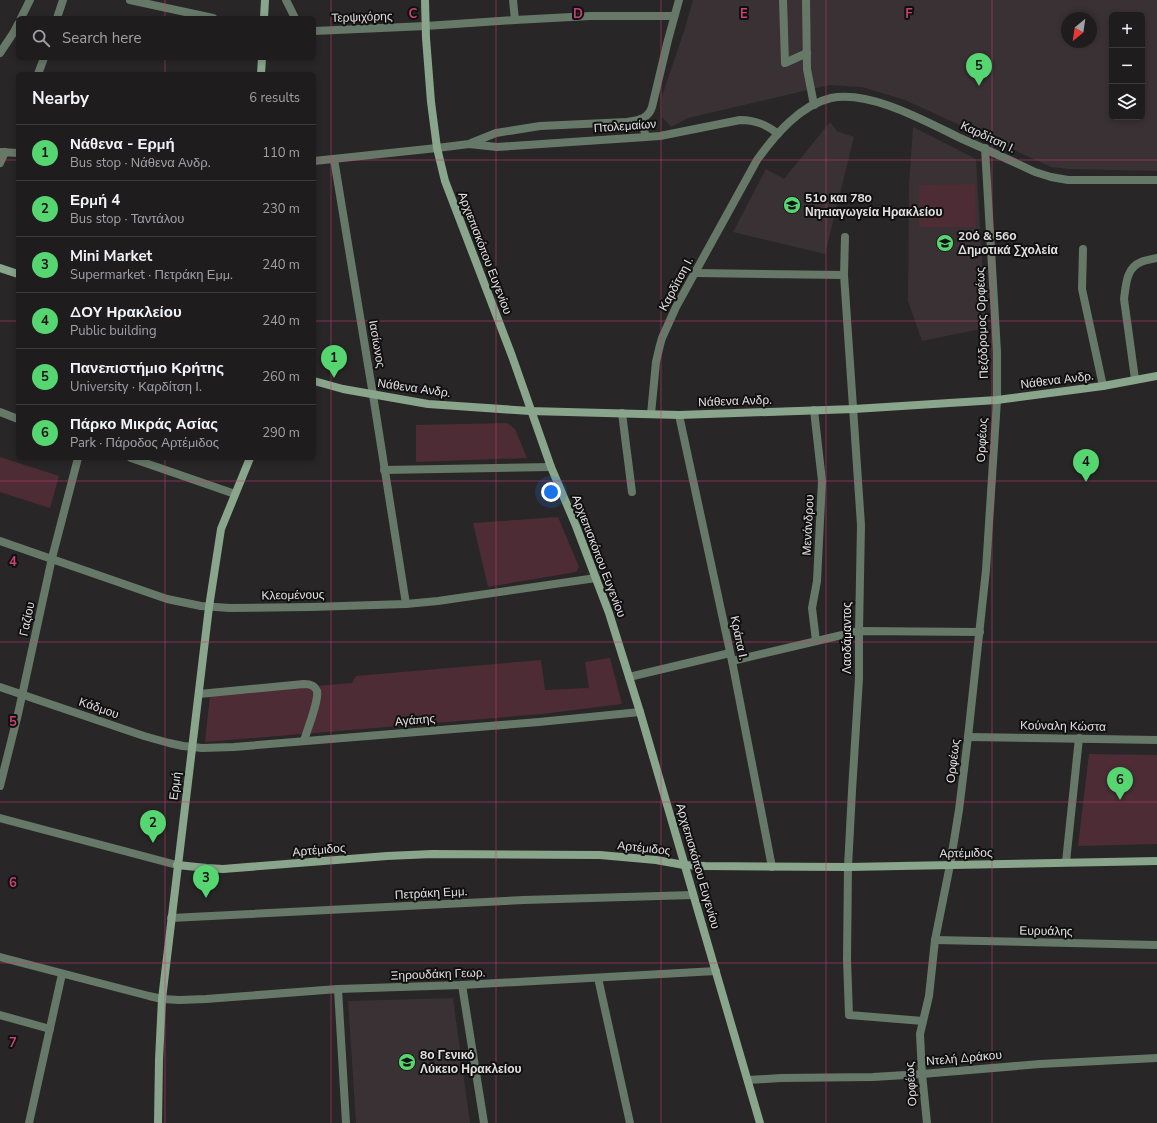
<!DOCTYPE html>
<meta charset="utf-8">
<style>
body{margin:0;font-family:"Nunito Sans",sans-serif;background:#272526;color:#f1f3f6}
.controls{position:absolute;right:12px;top:12px;display:grid;overflow:hidden;border-radius:6px;box-shadow:0 2px 6px #0003}
.controls button{width:36px;height:36px;display:grid;place-items:center;padding:0;border:0;border-bottom:1px solid #3c3a3b;background:#1f1c1d;color:#f1f3f6;font:20px sans-serif}
.compass{position:absolute;left:1061px;top:12px;width:36px;height:36px;border-radius:50%;background:#1f1c1d;box-shadow:0 2px 6px #0003;rotate:209deg}
.you{position:absolute;left:551px;top:492px;width:14px;height:14px;margin:-10px;border:3px solid #fff;border-radius:50%;background:#1a73e8;box-shadow:0 0 0 6px #1a73e833}
.badge{display:grid;place-items:center;width:26px;height:26px;border-radius:50%;background:#56d671;color:#111;font-size:13px;font-weight:700}
.pin{position:absolute;translate:-50% -33px;filter:drop-shadow(0 1px 2px #0008)}
.pin::after{content:'';position:absolute;top:21px;width:14px;height:12px;background:inherit;clip-path:polygon(0 0,100% 0,50% 100%)}
.list{margin:0;padding:0;list-style:none}
h2{display:flex;justify-content:space-between;align-items:center;height:52px;margin:0;padding:0 16px;font-size:17px}
h2 small{font-size:13px;font-weight:400;color:#a1a1a4}
.list li{display:grid;grid-template-columns:26px 1fr auto;gap:12px;align-items:center;box-sizing:border-box;height:56px;padding:0 16px;border-top:1px solid #3c3a3b}
.list b{display:block;font-size:15px;white-space:nowrap}
.list p{margin:0;font-size:13px;white-space:nowrap;color:#a1a1a4}
.list em{font-size:13px;font-style:normal;color:#a1a1a4}
.icon{flex:none;width:22px;height:22px;fill:none;stroke:currentColor;stroke-width:2;stroke-linecap:round;stroke-linejoin:round}
.map{position:relative;flex:none;width:1157px;height:1123px;overflow:hidden}
.search{position:absolute;background:#1f1c1d;box-shadow:0 2px 6px #0003;left:16px;top:16px;width:300px;height:44px;display:flex;align-items:center;gap:10px;box-sizing:border-box;padding:0 14px;border-radius:6px;color:#a1a1a4;font-size:15px}
.panel{position:absolute;background:#1f1c1d;box-shadow:0 2px 6px #0003;left:16px;top:72px;width:300px;height:388px;border-radius:6px}
.map>svg:first-child{display:block}
</style>
<div class="map">
<svg width="1157" height="1123" viewBox="0 0 1157 1123">
<rect width="100%" height="100%" fill="#292627"/>
<g fill="#393133" fill-rule="evenodd">
<path d="M 693,0 L 1157,0 L 1157,171 L 1068,169 L 1051,167 L 905,100 L 862,87 L 829,85 L 688,118 L 671,127 L 662,117 L 662,96 L 685,28 ZM 1112,15 L 1142,15 L 1142,117 L 1112,117 ZM 1067,18 L 1091,18 L 1091,42 L 1067,42 Z"/>
<path d="M 830,122 L 837,131 L 854,137 L 825,254 L 733,232 L 766,169 L 784,179 Z"/>
<path d="M 913,127 L 976,159 L 986,328 L 922,341 L 908,301 L 909,184 Z"/>
<path d="M 453,998 L 470,1123 L 356,1123 L 348,1001 Z"/>
</g>
<g fill="#4d2c36">
<path d="M 975,184 L 976,227 L 919,227 L 919,185 Z"/>
<path d="M 507,423 L 515,429 L 527,458 L 416,462 L 416,425 Z"/>
<path d="M 0,457 L 59,476 L 50,508 L 0,492 Z"/>
<path d="M 558,517 L 579,567 L 576,572 L 488,587 L 473,523 Z"/>
<path d="M 610,658 L 622,704 L 542,714 L 205,742 L 210,695 L 352,683 L 356,676 L 541,660 L 545,690 L 589,688 L 585,662 Z"/>
<path d="M 1089,754 L 1157,755 L 1157,844 L 1078,846 Z"/>
</g>
<g fill="none" stroke-linecap="round" stroke-linejoin="round">
<g stroke="#667868" stroke-width="8">
<path d="M 130,0 L 213,18"/>
<path d="M 286,0 L 295,18"/>
<path d="M 513,0 L 515,20"/>
<path d="M 783,0 L 785,63 L 807,53"/>
<path d="M 806,0 L 807,69 L 814,105"/>
<path d="M 21,18 L 30,0"/>
<path d="M 57,18 L 63,0"/>
<path d="M 314,31 L 426,26 L 515,20 L 590,16 L 674,16"/>
<path d="M 0,53 L 14,32 L 18,24"/>
<path d="M 38,74 L 44,58"/>
<path d="M 641,119 L 646,137"/>
<path d="M 471,143 L 496,133 L 540,126 L 627,122 C 639,120 648,119 652,107 L 668,40 L 679,0"/>
<path d="M 0,152 L 18,153"/>
<path d="M 334,159 L 373,395 L 406,604"/>
<path d="M 314,161 L 437,148 L 469,144 L 497,147 L 646,137 L 660,136 L 740,120 C 755,120 766,124 778,134"/>
<path d="M 0,163 L 5,152"/>
<path d="M 845,237 L 844,275 L 861,525 L 859,631 L 859,678 L 852,791 L 848,867 L 847,959 L 849,1015 L 923,1021"/>
<path d="M 1083,249 L 1082,289 L 1103,386"/>
<path d="M 695,273 L 844,275"/>
<path d="M 1135,379 L 1124,299 C 1126,285 1126,268 1141,262 C 1146,260 1152,259 1157,258"/>
<path d="M 814,410 L 822,481 L 817,581 L 812,608 L 816,641"/>
<path d="M 0,412 L 18,419"/>
<path d="M 622,413 L 632,492"/>
<path d="M 651,414 L 656,362 L 660,345 L 662,338 L 676,307 L 757,160 C 775,135 800,105 831,98 C 870,90 925,121 960,138 C 985,149 1010,160 1035,172 L 1051,177 L 1068,180 L 1157,180"/>
<path d="M 679,415 L 732,661 L 772,867"/>
<path d="M 131,458 L 235,494"/>
<path d="M 384,470 L 551,467"/>
<path d="M 0,541 L 167,599 L 201,606 L 230,608 L 310,607 L 406,604 L 438,601 L 596,578"/>
<path d="M 732,661 L 859,631 L 980,632"/>
<path d="M 629,677 L 730,653"/>
<path d="M 0,687 L 144,736 L 169,743 L 183,746 L 202,748 L 234,747 L 539,722 L 640,712"/>
<path d="M 199,694 L 304,684 C 310,684 315,685 317,691 C 319,701 307,730 304,741"/>
<path d="M 968,737 L 1157,740"/>
<path d="M 0,786 L 18,714 L 52,558 L 78,458"/>
<path d="M 0,818 L 177,865"/>
<path d="M 1066,862 L 1079,738"/>
<path d="M 171,918 L 524,900 L 693,895"/>
<path d="M 935,940 L 1157,945"/>
<path d="M 0,957 L 149,996 L 162,999 L 179,1000 L 206,999 L 338,989 L 462,985 L 716,971"/>
<path d="M 598,978 L 630,1123"/>
<path d="M 462,985 L 484,1123"/>
<path d="M 338,989 L 346,1123"/>
<path d="M 0,1015 L 50,1029"/>
<path d="M 748,1080 L 781,1078 L 873,1077 L 922,1074 L 1040,1064 L 1157,1058"/>
<path d="M 29,1123 L 62,974"/>
<path d="M 927,1123 L 922,1074 L 920,1034 L 929,996 L 935,940 L 950,865 L 959,810 L 968,737 L 986,570 L 997,400 L 997,352 L 985,148"/>
</g>
<g stroke="#89a58c" stroke-width="8">
<path d="M 425,0 L 426,38 L 431,102 L 437,148 L 445,181 L 512,356 L 551,467 L 576,526 L 609,613 L 640,712 L 760,1123"/>
<path d="M 264,18 L 265,0"/>
<path d="M 261,74 L 262,58"/>
<path d="M 0,268 L 18,274"/>
<path d="M 314,381 L 343,389 L 428,404 L 530,411 L 679,415 L 854,409 L 997,400 L 1103,386 L 1157,376"/>
<path d="M 177,865 L 207,868 L 223,869 L 387,856 L 432,854 L 600,855 L 656,860 L 684,865 L 705,866 L 848,867 L 1157,861"/>
<path d="M 158,1123 L 159,1060 L 162,999 L 209,607 L 221,529 L 250,458"/>
</g>
</g>
<path fill="none" stroke="#c84076" stroke-width="1" stroke-opacity="0.55" d="M 165,0 L 165,18M 331,0 L 331,1123M 496,0 L 496,1123M 661,0 L 661,1123M 826,0 L 826,1123M 992,0 L 992,1123M 165,58 L 165,74M 0,160 L 18,160M 314,160 L 1157,160M 0,321 L 18,321M 314,321 L 1157,321M 165,458 L 165,1123M 0,481 L 1157,481M 0,642 L 1157,642M 0,802 L 1157,802M 0,963 L 1157,963"/>
<defs>
<symbol id="school-disc" viewBox="-11 -11 22 22"><circle r="9.5" fill="#56d671" stroke="#111010"/><path d="M0-5L7-2L0 1L-7-2ZM-4 1L0 2.5L4 1V4Q0 6-4 4Z" fill="#111"/></symbol>
</defs>
<g fill-rule="evenodd">
<use href="#school-disc" x="782" y="195" width="20" height="20"/>
<use href="#school-disc" x="935" y="233" width="20" height="20"/>
<use href="#school-disc" x="397" y="1052" width="20" height="20"/>
</g>
<g text-anchor="middle" stroke-width="4" stroke-linejoin="round" paint-order="stroke">
<g font-size="12" fill="#e2e0e1" stroke="#111010">
<text transform="translate(362 17) rotate(-2)" y="4">Τερψιχόρης</text>
<text transform="translate(625 126) rotate(-4)" y="4">Πτολεμαίων</text>
<text transform="translate(988 137) rotate(25)" y="4">Καρδίτση Ι.</text>
<text transform="translate(485 253) rotate(69)" y="4">Αρχιεπισκόπου Ευγενίου</text>
<text transform="translate(676 284) rotate(-62)" y="4">Καρδίτση Ι.</text>
<text transform="translate(982 323) rotate(-92)" y="4">Πεζόδρομος Ορφέως</text>
<text transform="translate(377 344) rotate(80)" y="4">Ιασίωνος</text>
<text transform="translate(1057 380) rotate(-7)" y="4">Νάθενα Ανδρ.</text>
<text transform="translate(414 388) rotate(8)" y="4">Νάθενα Ανδρ.</text>
<text transform="translate(735 401) rotate(-2)" y="4">Νάθενα Ανδρ.</text>
<text transform="translate(982 440) rotate(-87)" y="4">Ορφέως</text>
<text transform="translate(808 525) rotate(-87)" y="4">Μενάνδρου</text>
<text transform="translate(599 556) rotate(69)" y="4">Αρχιεπισκόπου Ευγενίου</text>
<text transform="translate(293 595) rotate(-1)" y="4">Κλεομένους</text>
<text transform="translate(27 619) rotate(-78)" y="4">Γαζίου</text>
<text transform="translate(739 638) rotate(78)" y="4">Κράπα Ι.</text>
<text transform="translate(847 638) rotate(-90)" y="4">Λαοδάμαντος</text>
<text transform="translate(99 708) rotate(19)" y="4">Κάδμου</text>
<text transform="translate(415 720) rotate(-5)" y="4">Αγάπης</text>
<text transform="translate(1063 726) rotate(1)" y="4">Κούναλη Κώστα</text>
<text transform="translate(953 761) rotate(-83)" y="4">Ορφέως</text>
<text transform="translate(175 786) rotate(-83)" y="4">Ερμή</text>
<text transform="translate(644 848) rotate(6)" y="4">Αρτέμιδος</text>
<text transform="translate(319 850) rotate(-5)" y="4">Αρτέμιδος</text>
<text transform="translate(966 853) rotate(-1)" y="4">Αρτέμιδος</text>
<text transform="translate(698 866) rotate(74)" y="4">Αρχιεπισκόπου Ευγενίου</text>
<text transform="translate(431 893) rotate(-3)" y="4">Πετράκη Εμμ.</text>
<text transform="translate(1046 931) rotate(1)" y="4">Ευρυάλης</text>
<text transform="translate(438 974) rotate(-2)" y="4">Ξηρουδάκη Γεωρ.</text>
<text transform="translate(964 1058) rotate(-5)" y="4">Ντελή Δράκου</text>
<text transform="translate(911 1084) rotate(-94)" y="4">Ορφέως</text>
</g>
<g font-size="12" font-weight="bold" fill="#e2e0e1" stroke="#111010" text-anchor="start">
<text x="805" y="202">51ο και 78ο<tspan x="805" dy="14">Νηπιαγωγεία Ηρακλείου</tspan></text>
<text x="958" y="240">20ό &amp; 56ο<tspan x="958" dy="14">Δημοτικά Σχολεία</tspan></text>
<text x="420" y="1059">8ο Γενικό<tspan x="420" dy="14">Λύκειο Ηρακλείου</tspan></text>
</g>
</g>
<g font-size="13" text-anchor="middle" font-weight="bold" fill="#c84076" stroke="#111010" stroke-width="4" stroke-linejoin="round" paint-order="stroke">
<text x="413" y="18">C</text>
<text x="578" y="18">D</text>
<text x="744" y="18">E</text>
<text x="909" y="18">F</text>
<text x="13" y="566">4</text>
<text x="13" y="726">5</text>
<text x="13" y="887">6</text>
<text x="13" y="1047">7</text>
</g>
</svg>
<div class="controls">
<button>+</button>
<button>−</button>
<button><svg class="icon" aria-label="layers" viewBox="0 0 24 24"><path d="M12 4l9 5-9 5-9-5zM3 14l9 5 9-5"/></svg></button>
</div>
<svg class="compass" viewBox="-18 -18 36 36"><path d="M0-13l5 13h-10z" fill="#e53935"/><path d="M0 13l5-13h-10z" fill="#a1a1a4"/></svg>
<div class="you"></div>
<div class="pin badge" style="left:334px;top:378px">1</div>
<div class="pin badge" style="left:153px;top:843px">2</div>
<div class="pin badge" style="left:206px;top:898px">3</div>
<div class="pin badge" style="left:1086px;top:482px">4</div>
<div class="pin badge" style="left:979px;top:86px">5</div>
<div class="pin badge" style="left:1120px;top:800px">6</div>
<div class="search"><svg class="icon" aria-label="search" viewBox="0 0 24 24"><circle cx="10" cy="10" r="6"/><path d="M15 15l6 6"/></svg>Search here</div>
<section class="panel">
<h2>Nearby<small>6 results</small></h2>
<ul class="list">
<li><span class="badge">1</span><div><b>Νάθενα - Ερμή</b><p>Bus stop · Νάθενα Ανδρ.</p></div><em>110 m</em></li>
<li><span class="badge">2</span><div><b>Ερμή 4</b><p>Bus stop · Ταντάλου</p></div><em>230 m</em></li>
<li><span class="badge">3</span><div><b>Mini Market</b><p>Supermarket · Πετράκη Εμμ.</p></div><em>240 m</em></li>
<li><span class="badge">4</span><div><b>ΔΟΥ Ηρακλείου</b><p>Public building</p></div><em>240 m</em></li>
<li><span class="badge">5</span><div><b>Πανεπιστήμιο Κρήτης</b><p>University · Καρδίτση Ι.</p></div><em>260 m</em></li>
<li><span class="badge">6</span><div><b>Πάρκο Μικράς Ασίας</b><p>Park · Πάροδος Αρτέμιδος</p></div><em>290 m</em></li>
</ul>
</section>
</div>
